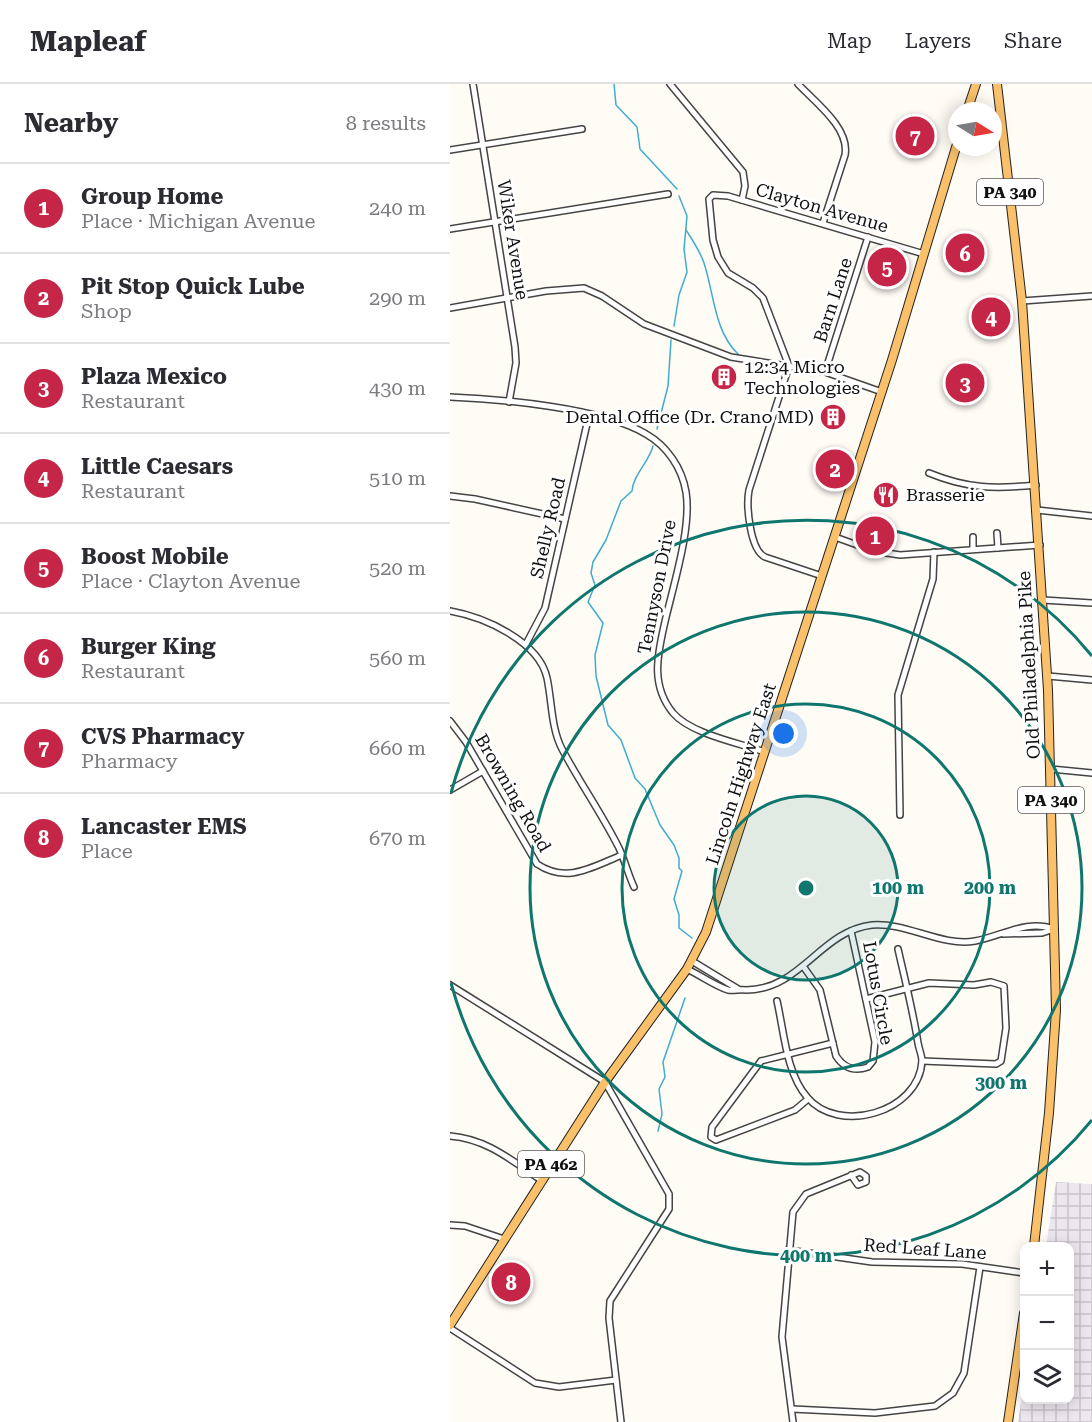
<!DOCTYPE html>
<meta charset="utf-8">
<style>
body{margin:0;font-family:"Roboto Serif",serif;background:#f2f2f3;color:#2b2b33}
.controls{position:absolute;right:18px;bottom:18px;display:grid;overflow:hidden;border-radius:12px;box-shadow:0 3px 15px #0003}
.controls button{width:54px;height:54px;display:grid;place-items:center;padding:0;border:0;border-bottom:2px solid #e1e1e2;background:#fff;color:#2b2b33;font:30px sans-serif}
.compass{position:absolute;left:498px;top:18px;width:54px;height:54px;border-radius:50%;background:#fff;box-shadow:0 3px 15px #0003;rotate:101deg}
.you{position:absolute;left:334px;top:650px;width:21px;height:21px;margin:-15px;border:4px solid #fff;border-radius:50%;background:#1a73e8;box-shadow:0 0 0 9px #1a73e833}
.badge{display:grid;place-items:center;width:39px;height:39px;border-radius:50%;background:#c52546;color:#fff;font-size:20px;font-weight:700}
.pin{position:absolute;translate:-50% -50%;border:3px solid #fff;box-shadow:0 2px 6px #0006}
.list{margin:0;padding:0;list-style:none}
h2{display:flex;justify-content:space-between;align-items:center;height:78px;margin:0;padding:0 24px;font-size:26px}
h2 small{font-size:20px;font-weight:400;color:#7c7c81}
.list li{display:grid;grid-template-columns:39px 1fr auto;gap:18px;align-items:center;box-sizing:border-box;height:90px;padding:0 24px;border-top:2px solid #e1e1e2}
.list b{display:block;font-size:22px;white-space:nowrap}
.list p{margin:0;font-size:20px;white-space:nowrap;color:#7c7c81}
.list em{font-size:20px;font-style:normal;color:#7c7c81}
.icon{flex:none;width:33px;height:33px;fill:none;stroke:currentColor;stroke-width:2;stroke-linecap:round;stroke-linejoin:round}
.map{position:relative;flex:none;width:642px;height:1338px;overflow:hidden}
header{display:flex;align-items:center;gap:36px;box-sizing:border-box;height:84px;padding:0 30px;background:#fff;border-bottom:2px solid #e1e1e2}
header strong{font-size:28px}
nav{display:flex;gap:33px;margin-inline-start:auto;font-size:21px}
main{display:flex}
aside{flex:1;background:#fff}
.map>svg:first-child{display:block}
</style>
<header>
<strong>Mapleaf</strong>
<nav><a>Map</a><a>Layers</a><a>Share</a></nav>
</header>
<main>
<aside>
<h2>Nearby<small>8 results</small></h2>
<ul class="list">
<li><span class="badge">1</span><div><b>Group Home</b><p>Place · Michigan Avenue</p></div><em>240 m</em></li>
<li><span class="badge">2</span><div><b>Pit Stop Quick Lube</b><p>Shop</p></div><em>290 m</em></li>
<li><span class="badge">3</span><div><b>Plaza Mexico</b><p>Restaurant</p></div><em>430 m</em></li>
<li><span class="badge">4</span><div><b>Little Caesars</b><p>Restaurant</p></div><em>510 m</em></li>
<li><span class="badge">5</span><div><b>Boost Mobile</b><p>Place · Clayton Avenue</p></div><em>520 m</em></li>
<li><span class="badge">6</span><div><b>Burger King</b><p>Restaurant</p></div><em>560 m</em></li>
<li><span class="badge">7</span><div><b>CVS Pharmacy</b><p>Pharmacy</p></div><em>660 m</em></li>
<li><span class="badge">8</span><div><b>Lancaster EMS</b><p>Place</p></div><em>670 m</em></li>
</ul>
</aside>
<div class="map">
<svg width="642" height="1338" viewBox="0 0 642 1338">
<defs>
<pattern id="industrial-grid" width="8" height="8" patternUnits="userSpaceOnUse" patternTransform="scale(1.5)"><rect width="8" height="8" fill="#ece6ef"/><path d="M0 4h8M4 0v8" fill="none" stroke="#c9c4cc"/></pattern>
</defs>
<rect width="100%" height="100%" fill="#fffbf5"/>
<path fill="url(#industrial-grid)" d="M 606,1098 L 642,1100 L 642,1338 L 568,1338 L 574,1299 L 574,1316 L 620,1316 L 620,1162 L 596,1162 Z"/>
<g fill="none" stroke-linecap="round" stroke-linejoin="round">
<g stroke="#3eadd0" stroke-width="1.5">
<path d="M 164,0 L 166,21 L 187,43 L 190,65 L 227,105"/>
<path d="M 236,146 C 243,157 250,167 254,179 C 264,209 264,247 288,270"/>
<path d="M 224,242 L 229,211 L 237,188 L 234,165 L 237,132 L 229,112"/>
<path d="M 207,345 L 218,302 L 221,256"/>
<path d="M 203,362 C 199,378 183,391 182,407 L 171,417 L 156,456 L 143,478 L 141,489 L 145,501 L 138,518 L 153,539 L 145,571 L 146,592 L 158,641 L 171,656 L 185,694 L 195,705 L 210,741 L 224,761 L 229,774 L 229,784 L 232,787 L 224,815 L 229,831 L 229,844 L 242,854"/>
<path d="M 208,1047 L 212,1030 L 209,1005 L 215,993 L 213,978 L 235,914"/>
</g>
<defs>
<g id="minor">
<path d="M 23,0 L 65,263 L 66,279 L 59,318"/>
<path d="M 220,0 L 293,88 L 295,102 L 292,116"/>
<path d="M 348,0 C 365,18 400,44 395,71 L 373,139"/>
<path d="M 0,66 L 132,45"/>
<path d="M 0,145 L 218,110"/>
<path d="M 572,217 L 642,212"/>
<path d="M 0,224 L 96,207 L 134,204 L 152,212 L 194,240 L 281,273 L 375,288 L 432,308"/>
<path d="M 375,288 L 418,153"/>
<path d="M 0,313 C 51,315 153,324 196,350 C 217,362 232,384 236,408 C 242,445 222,505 214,542 C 207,573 201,602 223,629 C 241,650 289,659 315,668"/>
<path d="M 479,389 C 518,405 545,405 586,401"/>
<path d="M 0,412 L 25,415 L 115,435"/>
<path d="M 587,426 L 642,432"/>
<path d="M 547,449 L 548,464"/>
<path d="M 385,453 L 424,467 L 450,471 L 590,461"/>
<path d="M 523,453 L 523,465"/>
<path d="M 372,492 L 315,473 C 300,466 296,422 299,406 L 339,282 L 313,214 L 303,204 L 278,189 L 268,173 L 263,156 L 259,115 L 263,111 L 278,112 L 474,170"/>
<path d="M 593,516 L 642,519"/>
<path d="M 0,527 C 34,533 89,557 97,594 C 102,617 101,644 112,665 C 130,699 152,730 169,764 C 175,777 178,790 184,803"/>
<path d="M 76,560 L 95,524 L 139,331"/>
<path d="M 598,592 L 642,596"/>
<path d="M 0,637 L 16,658 L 87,780 C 117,800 142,783 172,771"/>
<path d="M 601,685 L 642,689"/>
<path d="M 0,706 L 33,687"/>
<path d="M 450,731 L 448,611 L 483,495 L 484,468"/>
<path d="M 553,850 L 592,849 L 604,845"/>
<path d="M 242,877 L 288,905"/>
<path d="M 353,882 L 370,906 L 386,972 C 394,984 404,988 418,983 L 423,977 L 425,958 L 401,847"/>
<path d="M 237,885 C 250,891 265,902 278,906 C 283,907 291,905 296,906 C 351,906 370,847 422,841 C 457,838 491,863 525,857 C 552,852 577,835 604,845"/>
<path d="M 0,901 L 155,998 L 219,1110 L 219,1125 L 160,1217 L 159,1234 L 171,1338"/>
<path d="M 416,915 L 479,899 L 524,901 L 541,898 L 554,902 L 556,944 L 551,977 L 546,980 L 472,977"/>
<path d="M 327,917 C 334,947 336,989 357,1013 C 388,1051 469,1029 472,977 C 472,972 469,965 468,959 C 463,927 455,896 448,865"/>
<path d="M 358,1015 L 345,1026 L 266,1056 L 261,1053 L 262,1043 L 311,977 L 383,959"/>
<path d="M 0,1052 C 37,1055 61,1076 91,1096"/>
<path d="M 0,1141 L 15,1142 L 54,1155"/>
<path d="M 338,1166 L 422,1178 L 512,1180 L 574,1189"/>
<path d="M 0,1244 L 85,1299 L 109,1303 L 166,1296"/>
<path d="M 342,1325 L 425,1329 L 485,1322 L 503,1309 L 514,1289 L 530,1183"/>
<path d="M 343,1338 L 332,1253 L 343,1128 L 356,1110 L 410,1088 L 416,1092 L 416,1098 L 408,1101 L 401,1091"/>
</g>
<g id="primary">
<path d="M 547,0 L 572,217 L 598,606 L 606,926 L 599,1029 L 584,1162"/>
<path d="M 517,27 L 526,0"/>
<path d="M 0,1241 L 155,998 L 237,885 L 256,848 L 442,276 L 507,60"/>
<path d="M 558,1338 L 574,1229"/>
</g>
</defs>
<use href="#minor" stroke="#444" stroke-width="8"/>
<use href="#primary" stroke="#222" stroke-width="10"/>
<use href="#minor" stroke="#fff" stroke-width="5"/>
<use href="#primary" stroke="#fac06a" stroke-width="8"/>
</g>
<circle cx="356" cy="804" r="92" fill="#0f766e" fill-opacity=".12"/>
<g fill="none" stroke="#0f766e" stroke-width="3">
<circle cx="356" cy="804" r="92"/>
<circle cx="356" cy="804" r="184"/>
<circle cx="356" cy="804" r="276"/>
<path d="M642 1036A368 368 0 0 1 1 899M1 709A368 368 0 0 1 642 572"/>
</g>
<defs>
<symbol id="building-disc" viewBox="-11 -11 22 22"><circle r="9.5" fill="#c52546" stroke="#fff"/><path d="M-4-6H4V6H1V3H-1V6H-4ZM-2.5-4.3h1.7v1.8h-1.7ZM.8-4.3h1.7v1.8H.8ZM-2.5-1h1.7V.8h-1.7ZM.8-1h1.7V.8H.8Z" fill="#fff"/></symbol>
<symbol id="restaurant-disc" viewBox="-11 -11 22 22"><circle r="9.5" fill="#c52546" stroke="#fff"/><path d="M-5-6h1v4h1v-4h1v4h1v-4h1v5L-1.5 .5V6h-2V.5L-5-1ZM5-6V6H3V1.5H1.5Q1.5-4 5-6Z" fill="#fff"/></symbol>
</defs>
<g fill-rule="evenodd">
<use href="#building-disc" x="259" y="278" width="30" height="30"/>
<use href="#building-disc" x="368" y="318" width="30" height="30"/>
<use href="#restaurant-disc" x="421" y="396" width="30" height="30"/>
</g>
<g text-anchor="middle" stroke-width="6" stroke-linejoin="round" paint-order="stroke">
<g fill="#fff" stroke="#585858" stroke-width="1.5">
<rect x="527" y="95" width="66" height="26" rx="4.5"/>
<rect x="568" y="703" width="66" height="26" rx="4.5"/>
<rect x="68" y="1067" width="66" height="26" rx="4.5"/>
</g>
<g font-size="16" font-weight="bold" fill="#111">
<text x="560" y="114">PA 340</text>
<text x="601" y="722">PA 340</text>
<text x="101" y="1086">PA 462</text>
</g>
<g font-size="18" fill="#111" stroke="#fff">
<text transform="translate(372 124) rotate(16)" y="6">Clayton Avenue</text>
<text transform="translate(63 156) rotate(81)" y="6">Wiker Avenue</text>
<text transform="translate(383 216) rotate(-72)" y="6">Barn Lane</text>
<text transform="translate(98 444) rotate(-77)" y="6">Shelly Road</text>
<text transform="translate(207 503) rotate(-79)" y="6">Tennyson Drive</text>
<text transform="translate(579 581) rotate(-93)" y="6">Old Philadelphia Pike</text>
<text transform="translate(291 690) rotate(-72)" y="6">Lincoln Highway East</text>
<text transform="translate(63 709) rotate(60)" y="6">Browning Road</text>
<text transform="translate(428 909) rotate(80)" y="6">Lotus Circle</text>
<text transform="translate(475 1165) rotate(4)" y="6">Red Leaf Lane</text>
</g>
<g font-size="18" fill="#111" stroke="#fff" text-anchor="start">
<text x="294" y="289">12:34 Micro<tspan x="294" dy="21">Technologies</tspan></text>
<text x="364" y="339" text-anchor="end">Dental Office (Dr. Crano MD)</text>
<text x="456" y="417">Brasserie</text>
</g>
</g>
<circle cx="356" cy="804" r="9" fill="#0f766e" stroke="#fff" stroke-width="3"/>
<g font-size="18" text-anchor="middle" font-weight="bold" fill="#0f766e" stroke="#fff" stroke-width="6" stroke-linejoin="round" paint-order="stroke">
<text x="448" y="810">100 m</text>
<text x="540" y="810">200 m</text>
<text x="551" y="1005">300 m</text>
<text x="356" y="1178">400 m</text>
</g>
</svg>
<div class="controls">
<button>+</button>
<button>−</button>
<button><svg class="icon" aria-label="layers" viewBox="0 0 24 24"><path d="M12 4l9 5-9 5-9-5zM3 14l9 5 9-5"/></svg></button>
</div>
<svg class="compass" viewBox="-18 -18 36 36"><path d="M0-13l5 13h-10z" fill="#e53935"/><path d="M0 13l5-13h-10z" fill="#7c7c81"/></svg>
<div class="you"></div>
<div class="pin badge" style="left:425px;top:452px">1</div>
<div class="pin badge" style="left:385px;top:385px">2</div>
<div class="pin badge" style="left:515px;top:299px">3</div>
<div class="pin badge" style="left:541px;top:233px">4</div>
<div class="pin badge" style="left:437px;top:183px">5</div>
<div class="pin badge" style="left:515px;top:169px">6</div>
<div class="pin badge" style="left:465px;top:52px">7</div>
<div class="pin badge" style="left:61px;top:1198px">8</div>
</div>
</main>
